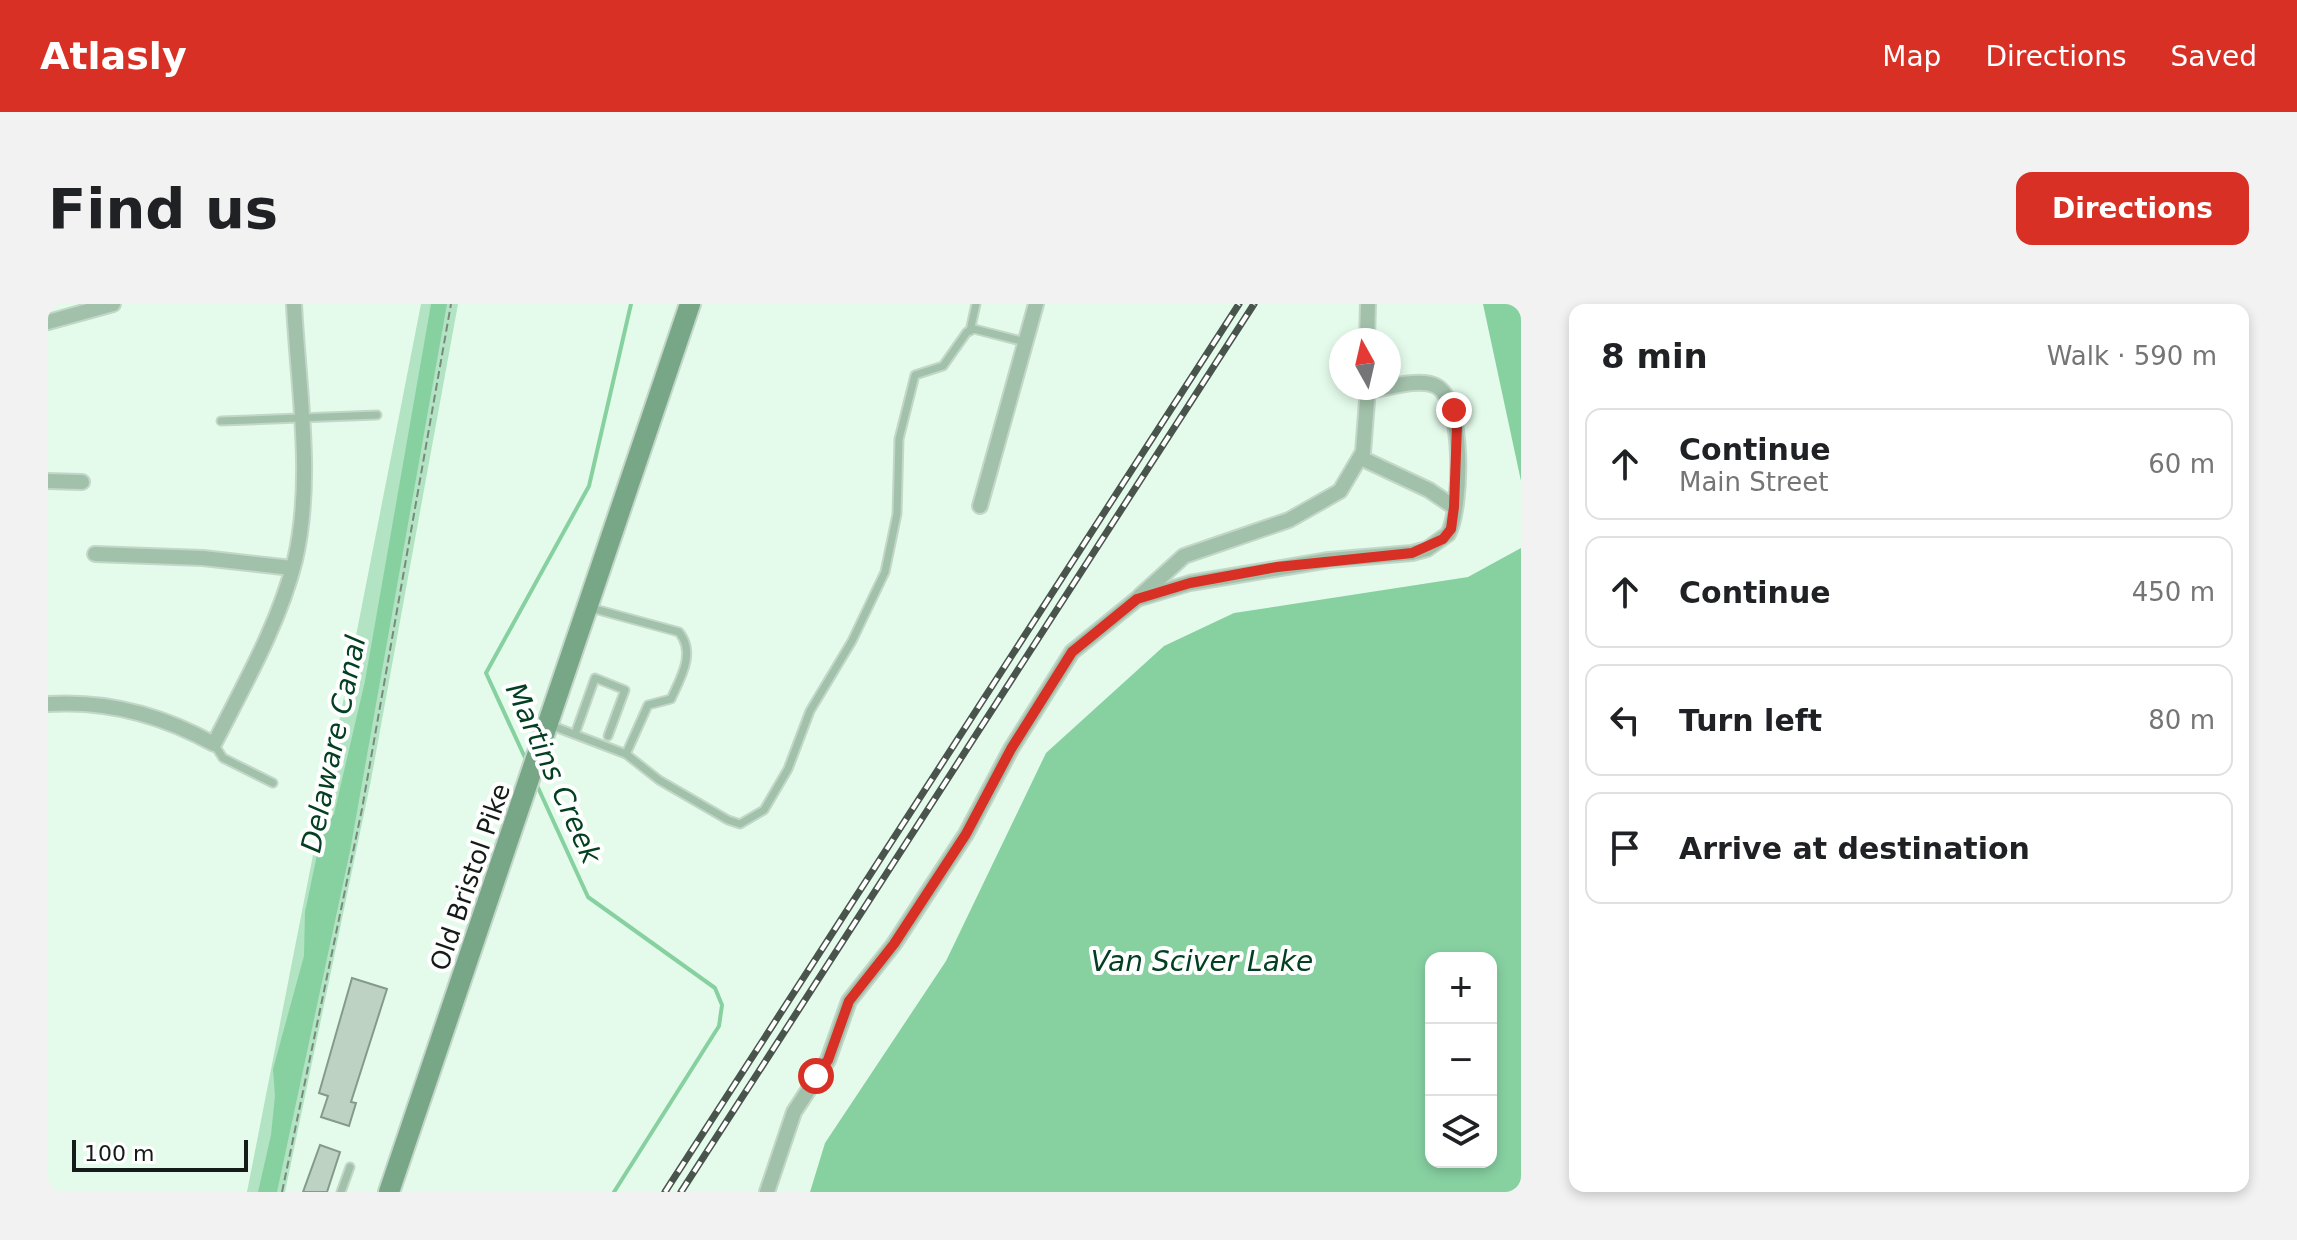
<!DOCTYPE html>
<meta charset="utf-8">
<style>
body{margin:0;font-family:"DejaVu Sans",sans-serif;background:#f2f2f2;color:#202124}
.controls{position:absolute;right:24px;bottom:24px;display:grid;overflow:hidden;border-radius:16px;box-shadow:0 4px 12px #0003}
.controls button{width:72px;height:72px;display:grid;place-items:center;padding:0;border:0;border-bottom:2px solid #e0e0e0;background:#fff;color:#202124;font:40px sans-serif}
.compass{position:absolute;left:1281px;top:24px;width:72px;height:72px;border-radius:50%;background:#fff;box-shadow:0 4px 12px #0003;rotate:352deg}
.scale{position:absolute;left:24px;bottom:20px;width:176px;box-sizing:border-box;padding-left:8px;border:4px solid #141c17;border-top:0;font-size:22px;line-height:28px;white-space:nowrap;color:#141c17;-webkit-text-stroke:6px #fff;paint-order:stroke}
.stop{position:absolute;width:24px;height:24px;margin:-18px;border:6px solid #d93025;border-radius:50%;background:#fff}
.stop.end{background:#d93025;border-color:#fff;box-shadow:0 2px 8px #0008}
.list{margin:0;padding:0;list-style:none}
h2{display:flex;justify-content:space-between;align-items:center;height:104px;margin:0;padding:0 32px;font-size:34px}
h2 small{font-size:26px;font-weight:400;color:#757577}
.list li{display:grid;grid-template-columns:52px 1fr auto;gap:24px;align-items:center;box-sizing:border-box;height:112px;margin:0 16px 16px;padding:0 16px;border:2px solid #e0e0e0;border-radius:16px}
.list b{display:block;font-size:30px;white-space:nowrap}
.list p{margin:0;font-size:26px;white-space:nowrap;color:#757577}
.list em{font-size:26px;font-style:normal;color:#757577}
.icon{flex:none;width:44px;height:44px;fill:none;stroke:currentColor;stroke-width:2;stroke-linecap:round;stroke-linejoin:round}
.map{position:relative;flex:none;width:1473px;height:888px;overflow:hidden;border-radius:16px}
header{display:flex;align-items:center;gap:48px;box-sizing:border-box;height:112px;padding:0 40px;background:#d93025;color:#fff}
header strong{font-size:38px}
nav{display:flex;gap:44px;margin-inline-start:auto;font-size:28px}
.intro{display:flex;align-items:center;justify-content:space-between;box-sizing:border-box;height:192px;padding:0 48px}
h1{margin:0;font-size:56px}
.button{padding:20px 36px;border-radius:16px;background:#d93025;color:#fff;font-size:28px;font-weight:700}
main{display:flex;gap:48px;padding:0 48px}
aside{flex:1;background:#fff;border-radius:16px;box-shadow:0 4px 12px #0003}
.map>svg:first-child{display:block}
</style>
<header>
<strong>Atlasly</strong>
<nav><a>Map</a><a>Directions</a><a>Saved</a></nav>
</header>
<div class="intro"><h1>Find us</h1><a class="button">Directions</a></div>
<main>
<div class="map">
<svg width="1473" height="888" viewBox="0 0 1473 888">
<rect width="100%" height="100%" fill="#e4fbeb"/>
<path fill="#b2e3c2" d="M 373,0 L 410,0 L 323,476 L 237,888 L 199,888 Z"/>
<g fill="#87d1a1" fill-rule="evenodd">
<path d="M 383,0 L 399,0 L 302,547 L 229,888 L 210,888 L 223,831 L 227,792 L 225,765 L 256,652 L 257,608 L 275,522 L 286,510 L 317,377 Z"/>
<path d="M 1435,0 L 1473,0 L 1473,177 Z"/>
<path d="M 1473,244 L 1473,888 L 762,888 L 777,839 L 898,657 L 998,449 L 1116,342 L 1186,309 L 1420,273 ZM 1443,654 L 1443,858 L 1383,858 L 1383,654 Z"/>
</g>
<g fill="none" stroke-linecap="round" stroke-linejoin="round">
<g stroke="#87d1a1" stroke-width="4">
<path d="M 479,458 L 438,369 L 541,182 L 583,0"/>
<path d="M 487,477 L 540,593 L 667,684 L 674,701 L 671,722 L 566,888"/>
</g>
</g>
<g fill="#bdd2c3" stroke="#859a8b" stroke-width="2">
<path d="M 304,674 L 339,685 L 303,798 L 308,799 L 301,822 L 273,813 L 280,792 L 271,789 Z"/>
<path d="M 272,841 L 292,848 L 279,888 L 255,888 Z"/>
</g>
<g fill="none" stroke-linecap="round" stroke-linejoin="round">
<defs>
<g id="lane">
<path d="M 922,27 L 928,0"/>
<path d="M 173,117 L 329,111"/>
<path d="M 502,421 L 578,450 L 600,401 L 623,395 C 633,373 648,349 631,328 L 543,304"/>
<path d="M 527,430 L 547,374 L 577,386 L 560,432"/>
<path d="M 166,440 L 175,454 L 225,479"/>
<path d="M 578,450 L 611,476 L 680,516 L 692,520 L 716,506 L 740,465 L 762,407 L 804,337 L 837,268 L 849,210 L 851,135 L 867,71 L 895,62 L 919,28 L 926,25 L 977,38"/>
<path d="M 293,888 L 302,863"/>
</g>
<g id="street">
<path d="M 0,18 L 65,0"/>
<path d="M 1319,36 L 1320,0"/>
<path d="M 1313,154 L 1381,186 L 1406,203"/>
<path d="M 0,177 L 34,178"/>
<path d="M 932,202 L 988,0"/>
<path d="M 47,250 L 155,254 L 244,264"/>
<path d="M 1092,292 L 1136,252 L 1241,216 L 1292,187 L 1315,148 L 1320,84"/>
<path d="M 0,400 C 60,396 114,411 166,440 C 196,381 231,320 247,256 C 266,174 250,83 246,0"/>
<path d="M 719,888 L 746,808 L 780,756 L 801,697 L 846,640 L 918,530 L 963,445 L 1024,348 L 1089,295 L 1142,279 L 1281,256 L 1364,249 L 1379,245 L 1400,230 C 1414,205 1417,96 1388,82 C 1371,73 1338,85 1320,87"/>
</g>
<path id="secondary" d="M 341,888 L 642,0"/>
</defs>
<use href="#lane" stroke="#c3d7c9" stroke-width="11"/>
<use href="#street" stroke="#c3d7c9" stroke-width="18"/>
<use href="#secondary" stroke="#c3d7c9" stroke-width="24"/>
<path stroke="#79897e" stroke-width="2" stroke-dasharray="8 4" stroke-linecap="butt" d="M 234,888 L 314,505 L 403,0"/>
<use href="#lane" stroke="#a2c1ab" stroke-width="7"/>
<use href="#street" stroke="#a2c1ab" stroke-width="14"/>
<use href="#secondary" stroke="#78a788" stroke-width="20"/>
<defs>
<g id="rail">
<path d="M 617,888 L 1191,0"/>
<path d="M 633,888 L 1206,0"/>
</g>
</defs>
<use href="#rail" stroke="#49544d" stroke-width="7"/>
<use href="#rail" stroke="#fff" stroke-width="4" stroke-dasharray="12" stroke-linecap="butt"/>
</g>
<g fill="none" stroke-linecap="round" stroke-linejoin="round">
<path stroke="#d93025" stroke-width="10" d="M 768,772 L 780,756 L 801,697 L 846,640 L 918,530 L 963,445 L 1024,348 L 1089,295 L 1142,279 L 1229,263 L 1364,249 L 1395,235 L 1403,225 L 1406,203 L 1409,122 L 1406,106"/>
</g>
<g text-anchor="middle" stroke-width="8" stroke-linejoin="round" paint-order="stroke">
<g font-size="26" fill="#141c17" stroke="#fff">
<text transform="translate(422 573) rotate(-71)" y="9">Old Bristol Pike</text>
</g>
<g font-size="28" font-style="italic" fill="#034022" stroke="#fff">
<text transform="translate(285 440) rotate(-78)" y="10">Delaware Canal</text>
<text transform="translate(506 469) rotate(66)" y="10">Martins Creek</text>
<text x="1154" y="667">Van Sciver Lake</text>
</g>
</g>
</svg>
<div class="controls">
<button>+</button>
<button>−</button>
<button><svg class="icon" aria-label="layers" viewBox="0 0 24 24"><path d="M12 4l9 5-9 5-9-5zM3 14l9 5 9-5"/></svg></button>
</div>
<svg class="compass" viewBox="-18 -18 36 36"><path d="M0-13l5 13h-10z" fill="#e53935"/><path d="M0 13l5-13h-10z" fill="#757577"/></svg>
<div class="scale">100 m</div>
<div class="stop" style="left:768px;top:772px"></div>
<div class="stop end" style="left:1406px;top:106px"></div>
</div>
<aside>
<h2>8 min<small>Walk · 590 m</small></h2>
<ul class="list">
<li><svg class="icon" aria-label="ahead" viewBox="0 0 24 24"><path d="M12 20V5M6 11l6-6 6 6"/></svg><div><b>Continue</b><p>Main Street</p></div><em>60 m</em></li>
<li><svg class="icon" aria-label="ahead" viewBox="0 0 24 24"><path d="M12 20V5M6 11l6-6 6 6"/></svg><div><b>Continue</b></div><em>450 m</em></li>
<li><svg class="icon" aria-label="left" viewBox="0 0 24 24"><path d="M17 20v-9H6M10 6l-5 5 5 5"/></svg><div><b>Turn left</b></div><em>80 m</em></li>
<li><svg class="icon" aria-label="arrive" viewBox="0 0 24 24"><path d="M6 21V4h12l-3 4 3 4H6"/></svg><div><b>Arrive at destination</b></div></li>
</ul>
</aside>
</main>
